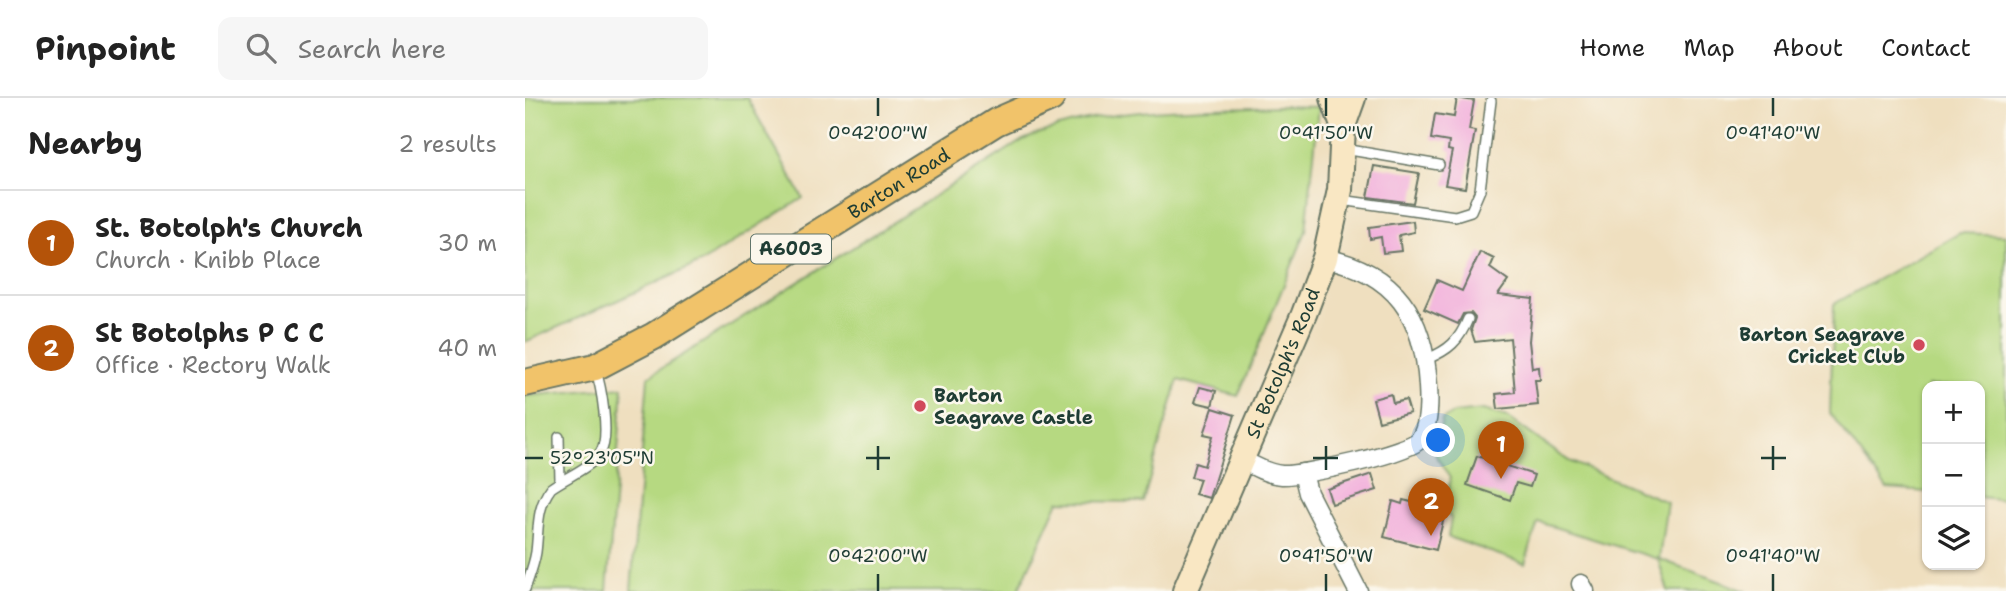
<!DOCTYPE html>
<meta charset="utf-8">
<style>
body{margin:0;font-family:"Shantell Sans",sans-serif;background:#f6f6f6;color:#222}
.controls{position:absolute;right:21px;bottom:21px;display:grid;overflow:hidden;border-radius:14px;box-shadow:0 2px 5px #0004}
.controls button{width:63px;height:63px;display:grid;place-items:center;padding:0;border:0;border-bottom:2px solid #e0e0e0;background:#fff;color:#222;font:35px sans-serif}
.you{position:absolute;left:914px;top:343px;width:24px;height:24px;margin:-18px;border:5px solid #fff;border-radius:50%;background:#1a73e8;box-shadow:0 0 0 10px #1a73e833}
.badge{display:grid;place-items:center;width:46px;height:46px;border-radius:50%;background:#b45309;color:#fff;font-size:23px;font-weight:700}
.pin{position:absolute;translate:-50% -58px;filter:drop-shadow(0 2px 4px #0008)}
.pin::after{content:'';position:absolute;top:37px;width:24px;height:21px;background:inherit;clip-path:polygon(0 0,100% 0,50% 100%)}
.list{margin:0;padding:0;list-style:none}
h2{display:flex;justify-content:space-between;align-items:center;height:91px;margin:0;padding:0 28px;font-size:30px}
h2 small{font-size:23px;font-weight:400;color:#767676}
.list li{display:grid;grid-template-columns:46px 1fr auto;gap:21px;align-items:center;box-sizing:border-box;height:105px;padding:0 28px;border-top:2px solid #e0e0e0}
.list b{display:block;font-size:26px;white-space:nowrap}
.list p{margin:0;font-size:23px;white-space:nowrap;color:#767676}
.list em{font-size:23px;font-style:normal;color:#767676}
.icon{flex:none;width:38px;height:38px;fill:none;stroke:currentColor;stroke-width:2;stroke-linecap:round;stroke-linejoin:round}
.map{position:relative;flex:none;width:1481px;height:493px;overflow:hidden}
header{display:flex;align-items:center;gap:42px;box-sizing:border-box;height:98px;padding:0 35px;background:#fff;border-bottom:2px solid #e0e0e0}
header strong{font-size:33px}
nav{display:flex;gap:38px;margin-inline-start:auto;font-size:24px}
.search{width:490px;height:63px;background:#f6f6f6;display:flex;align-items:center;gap:18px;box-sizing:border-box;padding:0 24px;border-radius:14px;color:#767676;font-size:26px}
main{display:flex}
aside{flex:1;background:#fff}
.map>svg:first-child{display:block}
</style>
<header>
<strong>Pinpoint</strong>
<div class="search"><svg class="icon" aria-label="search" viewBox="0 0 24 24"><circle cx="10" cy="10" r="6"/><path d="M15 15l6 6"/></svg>Search here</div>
<nav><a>Home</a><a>Map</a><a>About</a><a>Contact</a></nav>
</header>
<main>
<aside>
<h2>Nearby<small>2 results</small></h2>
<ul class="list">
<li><span class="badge">1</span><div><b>St. Botolph's Church</b><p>Church · Knibb Place</p></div><em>30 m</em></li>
<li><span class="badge">2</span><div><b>St Botolphs P C C</b><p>Office · Rectory Walk</p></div><em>40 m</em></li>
</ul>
</aside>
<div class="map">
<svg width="1481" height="493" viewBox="0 0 1481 493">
<rect width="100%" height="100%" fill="#fbf7ec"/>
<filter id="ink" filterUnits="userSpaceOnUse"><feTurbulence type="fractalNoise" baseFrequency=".0143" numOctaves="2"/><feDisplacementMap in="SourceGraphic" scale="14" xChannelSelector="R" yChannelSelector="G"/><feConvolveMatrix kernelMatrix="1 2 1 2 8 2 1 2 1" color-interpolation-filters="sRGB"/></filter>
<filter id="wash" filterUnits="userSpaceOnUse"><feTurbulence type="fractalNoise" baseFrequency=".00686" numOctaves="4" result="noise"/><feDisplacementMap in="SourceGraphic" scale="28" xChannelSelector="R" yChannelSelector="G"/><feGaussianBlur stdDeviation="1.57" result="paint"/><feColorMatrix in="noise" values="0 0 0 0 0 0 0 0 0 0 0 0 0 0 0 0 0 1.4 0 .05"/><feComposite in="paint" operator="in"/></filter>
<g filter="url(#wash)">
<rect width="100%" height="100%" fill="#efdfbf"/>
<g fill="#b6d981" stroke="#6a8b5a" stroke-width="2">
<path d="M 0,0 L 222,0 L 278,100 L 175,165 L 0,244 Z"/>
<path d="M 753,8 L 794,9 L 781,133 L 713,298 L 653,282 L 618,404 L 534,403 L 493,493 L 106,493 L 123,279 L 498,42 C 578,7 667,12 753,8 Z"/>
<path d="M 1435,135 L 1481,137 L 1481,402 L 1455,399 L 1455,288 L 1402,288 L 1402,394 L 1362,391 L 1305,315 L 1309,206 Z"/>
<path d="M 98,289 L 82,493 L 0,493 L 0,298 Z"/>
<path d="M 958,312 L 982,319 L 1044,363 L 1142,404 L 1134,461 L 1221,493 L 1143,493 L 1133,461 L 1013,424 L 1000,466 L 923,439 L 926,420 L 921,415 L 925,380 L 910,356 L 917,322 L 929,315 Z"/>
</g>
<g id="blocks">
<g fill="#f1aada">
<path d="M 932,0 L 949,3 L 944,32 L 950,33 L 940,90 L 920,87 L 927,53 L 923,52 L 924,44 L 906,41 L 910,16 L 929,19 Z"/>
<path d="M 849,68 L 894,75 L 888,105 L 843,99 Z"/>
<path d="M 888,123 L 889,134 L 874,137 L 876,153 L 858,155 L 856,139 L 845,141 L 844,129 Z"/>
<path d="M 955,154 L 969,161 L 965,170 L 983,183 L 973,197 L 1008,201 L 1004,243 L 1007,270 L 1014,269 L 1015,282 L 1010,282 L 1013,307 L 973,311 L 971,296 L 990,294 L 985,240 L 950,244 L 946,232 L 950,220 L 946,215 L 938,216 L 933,226 L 899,211 L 912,182 L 937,193 Z"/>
<path d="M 675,289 L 691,293 L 687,308 L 670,304 Z"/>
<path d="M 866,296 L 868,305 L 881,302 L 885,315 L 854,323 L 848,301 Z"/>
<path d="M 688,310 L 710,317 L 684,400 L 670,396 L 675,381 L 666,379 L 670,365 L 679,368 L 688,338 L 679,336 Z"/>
<path d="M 952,358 L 1009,377 L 1005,389 L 991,385 L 985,402 L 942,387 Z"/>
<path d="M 847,376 L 852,392 L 807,406 L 802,391 Z"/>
<path d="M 878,402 L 915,411 L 913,417 L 919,419 L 911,452 L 859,439 L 868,403 L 877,406 Z"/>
</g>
</g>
</g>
<g filter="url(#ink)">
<use href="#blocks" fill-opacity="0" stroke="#687665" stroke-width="2"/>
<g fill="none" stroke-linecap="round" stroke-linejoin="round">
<defs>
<g id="lane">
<path d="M 819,51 L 914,67"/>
<path d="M 816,102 L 930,118 L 946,113 L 955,92 L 966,3"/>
<path d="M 902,261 C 924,252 934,243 943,221"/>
<path d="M 34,339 L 35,383"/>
<path d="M 0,491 C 4,479 9,467 11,454 C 14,430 11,410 26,390 C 41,379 64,371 75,355 C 86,340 76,287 70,270"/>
</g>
<g id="street">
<path d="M 718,362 C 730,369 743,376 757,377 C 777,378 885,355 895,341 C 904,328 904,303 903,288 C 899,218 871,175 800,160"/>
<path d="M 778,375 L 783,395 L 833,493"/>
<path d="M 1056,486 L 1060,493"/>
</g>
<g id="secondary">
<path d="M 808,0 L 818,28"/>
<path id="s1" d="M 660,493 L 779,216 L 800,160 L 815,92 L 818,28 L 828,0"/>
</g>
<g id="primary">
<path id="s2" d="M 0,285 L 70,269 L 129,238 L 471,24 L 526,0"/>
</g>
</defs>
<use href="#lane" stroke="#687665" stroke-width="12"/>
<use href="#street" stroke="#687665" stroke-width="21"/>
<use href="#secondary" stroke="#687665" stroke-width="28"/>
<use href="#primary" stroke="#687665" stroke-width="30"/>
<use href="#lane" stroke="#fff" stroke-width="9"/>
<use href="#street" stroke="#fff" stroke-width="18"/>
<use href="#secondary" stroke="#f9e7c3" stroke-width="24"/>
<use href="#primary" stroke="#f1c36a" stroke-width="26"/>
</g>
</g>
<path fill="none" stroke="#1f3d34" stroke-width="2.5" d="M 353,0 L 353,18M 801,0 L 801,18M 1248,0 L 1248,18M 353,348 L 353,372M 801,348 L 801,372M 1248,348 L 1248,372M 0,360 L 18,360M 341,360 L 365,360M 788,360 L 813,360M 1236,360 L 1261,360M 353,476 L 353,493M 801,476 L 801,493M 1248,476 L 1248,493"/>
<g fill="#d1495b" stroke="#fbf7ec" stroke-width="2.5">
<circle cx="1394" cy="247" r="7"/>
<circle cx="395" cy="308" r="7"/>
</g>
<g text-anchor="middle" stroke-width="5" stroke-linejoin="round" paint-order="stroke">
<rect fill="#fbf7ec" stroke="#61756b" stroke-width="2" x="226" y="136.5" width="80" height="29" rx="5"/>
<g font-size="18" font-weight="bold" fill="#1f3d34">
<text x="266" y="157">A6003</text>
</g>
<g font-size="19" fill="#1f3d34" stroke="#fbf7ec">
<text dy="7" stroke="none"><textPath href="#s2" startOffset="427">Barton Road</textPath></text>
<text dy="7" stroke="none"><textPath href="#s1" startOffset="248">St Botolph's Road</textPath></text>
</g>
<g font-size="19" font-weight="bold" fill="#1f3d34" stroke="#fbf7ec" text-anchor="end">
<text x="1380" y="243">Barton Seagrave<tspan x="1380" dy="22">Cricket Club</tspan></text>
<text x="409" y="304" text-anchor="start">Barton<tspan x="409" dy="22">Seagrave Castle</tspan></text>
</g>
</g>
<g font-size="18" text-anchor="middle" fill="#1f3d34" stroke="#fbf7ec" stroke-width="5" stroke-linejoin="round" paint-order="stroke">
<text x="353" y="41">0°42'00"W</text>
<text x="801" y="41">0°41'50"W</text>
<text x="1248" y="41">0°41'40"W</text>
<text x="77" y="366">52°23'05"N</text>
<text x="353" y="464">0°42'00"W</text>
<text x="801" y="464">0°41'50"W</text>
<text x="1248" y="464">0°41'40"W</text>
</g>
</svg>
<div class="controls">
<button>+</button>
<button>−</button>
<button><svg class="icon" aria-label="layers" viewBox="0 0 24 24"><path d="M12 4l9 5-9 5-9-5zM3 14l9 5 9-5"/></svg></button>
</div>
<div class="you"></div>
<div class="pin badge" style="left:976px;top:381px">1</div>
<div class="pin badge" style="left:906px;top:438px">2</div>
</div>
</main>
